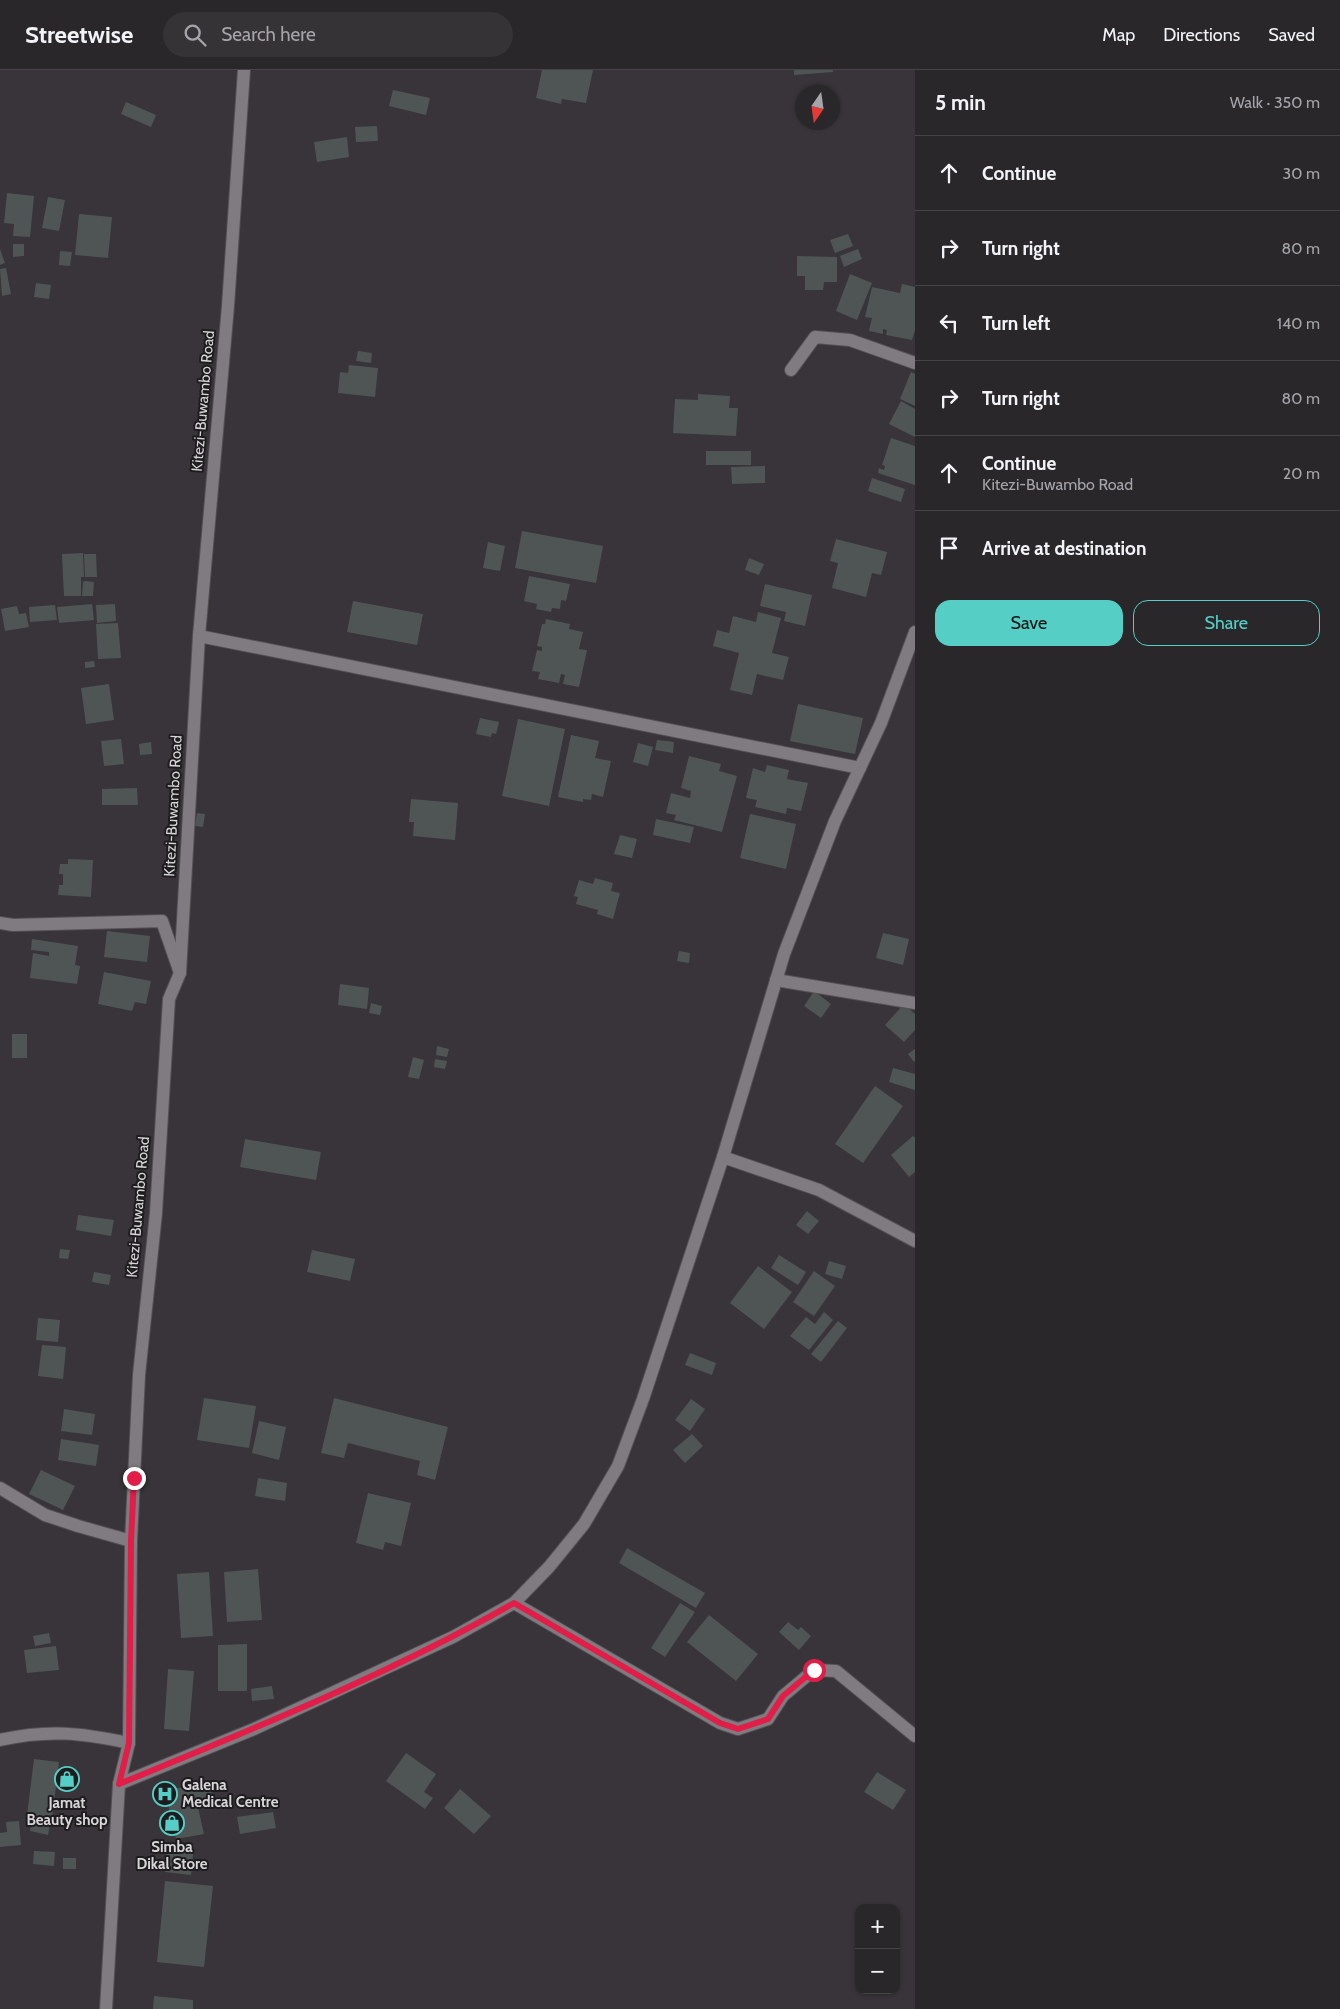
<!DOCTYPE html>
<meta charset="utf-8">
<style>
body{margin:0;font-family:Cabin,sans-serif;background:#363337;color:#f1f3f6}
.controls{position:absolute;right:15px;bottom:15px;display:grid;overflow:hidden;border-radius:10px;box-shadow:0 1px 4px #0004}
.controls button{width:45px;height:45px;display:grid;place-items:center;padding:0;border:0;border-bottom:1px solid #464447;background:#2a272b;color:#f1f3f6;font:25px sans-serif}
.compass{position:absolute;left:795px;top:15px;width:45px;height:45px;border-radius:50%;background:#2a272b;box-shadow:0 1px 4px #0004;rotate:193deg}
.stop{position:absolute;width:15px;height:15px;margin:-11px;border:4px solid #e11d48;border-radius:50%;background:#fff}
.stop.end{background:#e11d48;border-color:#fff;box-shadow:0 1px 5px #0008}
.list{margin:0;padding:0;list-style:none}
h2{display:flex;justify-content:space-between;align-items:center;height:65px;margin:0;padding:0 20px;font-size:21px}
h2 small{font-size:16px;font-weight:400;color:#a5a5a9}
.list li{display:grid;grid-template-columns:32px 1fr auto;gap:15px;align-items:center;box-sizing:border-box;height:75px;padding:0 20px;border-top:1px solid #464447}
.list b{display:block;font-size:19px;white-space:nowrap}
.list p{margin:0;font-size:16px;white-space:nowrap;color:#a5a5a9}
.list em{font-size:16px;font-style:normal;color:#a5a5a9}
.actions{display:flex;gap:10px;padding:15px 20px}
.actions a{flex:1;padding:11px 0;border:1px solid #55cec5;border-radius:15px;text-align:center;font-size:18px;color:#55cec5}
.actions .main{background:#55cec5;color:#111}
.icon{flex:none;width:28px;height:28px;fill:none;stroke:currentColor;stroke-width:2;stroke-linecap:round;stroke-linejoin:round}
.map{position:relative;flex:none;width:915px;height:1939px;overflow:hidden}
header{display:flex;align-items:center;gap:30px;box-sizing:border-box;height:70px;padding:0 25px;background:#2a272b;border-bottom:1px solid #464447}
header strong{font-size:24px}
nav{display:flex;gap:28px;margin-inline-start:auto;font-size:18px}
.search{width:350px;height:45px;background:#363337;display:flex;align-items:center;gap:12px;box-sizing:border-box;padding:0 18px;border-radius:28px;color:#a5a5a9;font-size:19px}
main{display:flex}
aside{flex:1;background:#2a272b}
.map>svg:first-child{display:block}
</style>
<header>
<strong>Streetwise</strong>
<div class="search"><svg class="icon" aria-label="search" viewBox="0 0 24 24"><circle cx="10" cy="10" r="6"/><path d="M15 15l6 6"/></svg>Search here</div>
<nav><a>Map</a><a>Directions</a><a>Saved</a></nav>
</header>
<main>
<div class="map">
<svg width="915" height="1939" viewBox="0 0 915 1939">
<rect width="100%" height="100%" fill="#383439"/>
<g fill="#4e5554">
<path d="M 542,0 L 593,0 L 586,33 L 562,29 L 561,34 L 536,28 Z"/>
<path d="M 794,0 L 833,0 L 833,2 L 794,5 Z"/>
<path d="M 393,20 L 430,28 L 426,45 L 389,36 Z"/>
<path d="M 126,32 L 156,45 L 151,57 L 121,44 Z"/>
<path d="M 377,56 L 378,71 L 356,72 L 355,57 Z"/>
<path d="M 347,67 L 349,87 L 317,92 L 314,72 Z"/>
<path d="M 7,123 L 34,126 L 30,167 L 13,166 L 14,154 L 4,153 Z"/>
<path d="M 48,127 L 65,130 L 59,161 L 42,158 Z"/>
<path d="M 79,144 L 112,147 L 108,188 L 75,185 Z"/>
<path d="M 848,164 L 853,176 L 835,183 L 830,170 Z"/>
<path d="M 13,174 L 24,174 L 24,186 L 13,187 Z"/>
<path d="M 0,179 L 5,193 L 0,195 Z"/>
<path d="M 858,179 L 862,189 L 844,197 L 840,186 Z"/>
<path d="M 60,181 L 72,182 L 70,196 L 59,195 Z"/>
<path d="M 797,186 L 837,187 L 837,212 L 824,212 L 823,220 L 805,220 L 805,206 L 797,206 Z"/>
<path d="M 6,198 L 11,224 L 2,226 L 0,199 Z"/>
<path d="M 850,204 L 872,213 L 857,250 L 836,241 Z"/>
<path d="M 36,213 L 51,215 L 49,229 L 34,227 Z"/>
<path d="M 902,214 L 915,217 L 915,260 L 912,270 L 886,265 L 887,260 L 883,259 L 883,264 L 869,261 L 872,248 L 865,247 L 872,217 L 900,223 Z"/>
<path d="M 358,281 L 372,283 L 371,293 L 356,291 Z"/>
<path d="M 349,295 L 378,298 L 375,327 L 338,323 L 340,302 L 348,303 Z"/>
<path d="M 911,302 L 915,304 L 915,336 L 900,329 Z"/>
<path d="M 698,324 L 730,326 L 729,338 L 738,338 L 736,366 L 673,363 L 675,329 L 698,330 Z"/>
<path d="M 901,331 L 915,339 L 915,367 L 889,354 Z"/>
<path d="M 891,368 L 915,376 L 915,415 L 878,403 L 879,398 L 884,400 L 885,396 L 882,395 Z"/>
<rect x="706" y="381" width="45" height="14"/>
<path d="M 765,396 L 765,413 L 732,414 L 731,397 Z"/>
<path d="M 872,408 L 905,419 L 901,432 L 868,421 Z"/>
<path d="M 522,461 L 603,476 L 596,513 L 515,498 Z"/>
<path d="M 836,469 L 887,482 L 881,505 L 872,503 L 866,527 L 832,518 L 838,493 L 830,491 Z"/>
<path d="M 488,472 L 505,476 L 500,501 L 483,498 Z"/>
<path d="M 83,483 L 84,507 L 81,507 L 81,526 L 64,526 L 62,484 Z"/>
<path d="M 84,484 L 96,484 L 97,507 L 85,507 Z"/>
<path d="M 749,488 L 764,494 L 759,505 L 745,500 Z"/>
<path d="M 529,506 L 570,514 L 566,531 L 561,530 L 560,539 L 552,538 L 551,542 L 536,539 L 537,534 L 524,531 Z"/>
<path d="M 85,511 L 94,512 L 93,526 L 82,526 L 83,512 Z"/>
<path d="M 765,514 L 812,525 L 805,556 L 784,551 L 786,542 L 760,536 Z"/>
<path d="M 353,531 L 423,544 L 417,575 L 347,562 Z"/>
<path d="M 92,534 L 94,550 L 59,553 L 57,537 Z"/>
<path d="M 115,534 L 116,551 L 97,553 L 96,535 Z"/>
<path d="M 55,535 L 57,550 L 30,552 L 29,537 Z"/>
<path d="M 17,536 L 19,544 L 26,543 L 29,557 L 5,561 L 1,539 Z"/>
<path d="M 758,542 L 781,548 L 772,583 L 789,587 L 783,610 L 757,604 L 752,625 L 730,620 L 739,583 L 713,576 L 717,560 L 729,563 L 733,546 L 756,552 Z"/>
<path d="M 546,549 L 570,554 L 569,559 L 583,562 L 579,579 L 587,580 L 579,617 L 563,614 L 565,605 L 561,604 L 559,613 L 538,609 L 540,602 L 532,601 L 537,580 L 542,581 L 542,577 L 537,576 L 542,554 L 545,554 Z"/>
<path d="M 118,553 L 121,588 L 98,589 L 96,554 Z"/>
<path d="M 94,591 L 95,597 L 85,598 L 85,592 Z"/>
<path d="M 109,614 L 114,650 L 86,654 L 81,618 Z"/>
<path d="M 798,634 L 863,648 L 855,684 L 790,671 Z"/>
<path d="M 480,648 L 499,652 L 496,664 L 492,663 L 491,667 L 476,664 Z"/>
<path d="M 518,649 L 565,659 L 549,736 L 502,726 Z"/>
<path d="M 571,665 L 599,671 L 595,688 L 611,691 L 603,727 L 592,724 L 591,730 L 583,729 L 583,732 L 558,727 Z"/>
<path d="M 121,669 L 124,694 L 104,696 L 101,671 Z"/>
<path d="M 657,670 L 674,672 L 673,683 L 655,680 Z"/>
<path d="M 151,672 L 152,684 L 140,685 L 139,674 Z"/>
<path d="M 638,673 L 653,677 L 648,696 L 633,692 Z"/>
<path d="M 689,686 L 721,694 L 719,701 L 737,706 L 722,762 L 674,750 L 676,745 L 666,743 L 671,723 L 690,728 L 691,721 L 681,718 Z"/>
<path d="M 767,695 L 789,700 L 787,709 L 808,713 L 801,741 L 787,738 L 786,744 L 755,737 L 757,730 L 746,728 L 753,698 L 765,702 Z"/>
<path d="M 137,718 L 138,735 L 102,735 L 102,719 Z"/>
<path d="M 411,729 L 458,733 L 455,770 L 413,766 L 414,752 L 409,752 Z"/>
<path d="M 197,743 L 205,744 L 203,757 L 195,756 Z"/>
<path d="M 750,744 L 796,754 L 786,799 L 740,788 Z"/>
<path d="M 656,749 L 694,757 L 690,773 L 653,765 Z"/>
<path d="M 620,765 L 637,769 L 632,788 L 614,784 Z"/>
<path d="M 68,789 L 93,790 L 91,827 L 58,825 L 59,815 L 63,815 L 63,804 L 59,804 L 60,794 L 68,794 Z"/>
<path d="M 595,808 L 613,813 L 611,821 L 620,823 L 613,849 L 597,844 L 598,840 L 576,834 L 578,827 L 574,826 L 579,810 L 593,814 Z"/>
<path d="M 107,861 L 150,866 L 147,892 L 104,887 Z"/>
<path d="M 883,863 L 909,869 L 903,895 L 876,888 Z"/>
<path d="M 32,869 L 78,876 L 75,895 L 80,896 L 77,914 L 30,908 L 33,883 L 49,886 L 49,882 L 31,880 Z"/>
<path d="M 679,881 L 690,883 L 689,893 L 677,891 Z"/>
<path d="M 104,902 L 151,911 L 146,934 L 135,932 L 132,941 L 98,934 Z"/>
<path d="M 340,914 L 369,918 L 367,939 L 338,935 Z"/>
<path d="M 814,921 L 831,934 L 821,948 L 804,936 Z"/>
<path d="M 371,933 L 382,936 L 380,945 L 369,943 Z"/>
<path d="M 904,934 L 915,944 L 915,960 L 904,972 L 885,955 Z"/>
<rect x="12" y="964" width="15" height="24"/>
<path d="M 437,976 L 449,979 L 447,987 L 436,985 Z"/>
<path d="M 915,979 L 915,991 L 914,992 L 908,984 Z"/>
<path d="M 413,987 L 424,990 L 419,1009 L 408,1007 Z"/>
<path d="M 435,989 L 447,991 L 445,999 L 434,997 Z"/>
<path d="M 893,998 L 915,1004 L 915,1020 L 889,1012 Z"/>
<path d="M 875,1016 L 903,1036 L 863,1093 L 835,1074 Z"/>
<path d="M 913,1066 L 915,1068 L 915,1102 L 909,1107 L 891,1085 Z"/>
<path d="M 245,1069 L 321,1082 L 316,1110 L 240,1097 Z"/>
<path d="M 807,1141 L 819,1151 L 808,1164 L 796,1155 Z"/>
<path d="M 78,1145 L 114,1150 L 111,1166 L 76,1160 Z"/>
<path d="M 60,1179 L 70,1180 L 68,1189 L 59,1188 Z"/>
<path d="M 312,1180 L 355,1189 L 350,1211 L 307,1202 Z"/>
<path d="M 779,1185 L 806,1202 L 798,1215 L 771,1198 Z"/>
<path d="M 829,1191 L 846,1196 L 842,1209 L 825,1204 Z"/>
<path d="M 758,1196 L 792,1222 L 764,1259 L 730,1233 Z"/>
<path d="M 814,1201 L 835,1216 L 814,1246 L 793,1232 Z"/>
<path d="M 94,1202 L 111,1205 L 109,1215 L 92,1212 Z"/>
<path d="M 824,1242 L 833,1250 L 809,1280 L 790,1266 L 806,1247 L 815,1254 Z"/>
<path d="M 38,1248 L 60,1250 L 58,1272 L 36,1270 Z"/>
<path d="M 838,1251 L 847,1258 L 821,1292 L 811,1284 Z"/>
<path d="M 42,1275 L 66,1277 L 63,1309 L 38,1306 Z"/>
<path d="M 690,1283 L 716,1293 L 712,1305 L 685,1295 Z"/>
<path d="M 204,1328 L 256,1336 L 249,1378 L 197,1370 Z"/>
<path d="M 334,1328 L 448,1357 L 435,1410 L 417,1405 L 420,1391 L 348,1373 L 344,1388 L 321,1383 Z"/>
<path d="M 691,1329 L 705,1339 L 690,1361 L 675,1350 Z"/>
<path d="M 64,1339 L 95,1344 L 92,1365 L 61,1361 Z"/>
<path d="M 259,1351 L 286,1357 L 279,1390 L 252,1383 Z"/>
<path d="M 692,1364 L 703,1376 L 685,1393 L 673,1380 Z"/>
<path d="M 61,1369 L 99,1375 L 96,1396 L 58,1390 Z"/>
<path d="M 41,1400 L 75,1416 L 63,1440 L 29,1424 Z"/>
<path d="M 258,1408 L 287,1413 L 285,1431 L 255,1426 Z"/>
<path d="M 368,1423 L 411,1433 L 401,1476 L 385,1472 L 383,1480 L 356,1473 Z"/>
<path d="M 627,1478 L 705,1523 L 696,1538 L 619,1493 Z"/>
<path d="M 258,1499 L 262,1550 L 227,1552 L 224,1502 Z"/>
<path d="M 209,1502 L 213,1566 L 181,1568 L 177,1504 Z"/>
<path d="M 680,1533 L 695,1542 L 665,1587 L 651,1578 Z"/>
<path d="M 709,1545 L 758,1584 L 736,1611 L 687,1572 Z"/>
<path d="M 788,1552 L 798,1560 L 801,1557 L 811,1566 L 799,1580 L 779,1562 Z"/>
<path d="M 49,1563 L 51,1573 L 35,1576 L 33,1566 Z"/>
<path d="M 247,1574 L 247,1621 L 218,1621 L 218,1575 Z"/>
<path d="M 56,1576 L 59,1600 L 27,1603 L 24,1580 Z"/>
<path d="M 168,1599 L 194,1601 L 189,1661 L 164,1659 Z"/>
<path d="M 272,1616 L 274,1629 L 252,1631 L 251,1619 Z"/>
<path d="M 406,1683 L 436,1704 L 424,1722 L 433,1728 L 425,1739 L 386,1711 Z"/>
<path d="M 34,1689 L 59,1692 L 52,1748 L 27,1745 Z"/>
<path d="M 877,1702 L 906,1720 L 893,1740 L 864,1722 Z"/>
<path d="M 209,1711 L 214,1734 L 198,1737 L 204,1764 L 176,1769 L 165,1721 Z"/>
<path d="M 460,1719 L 491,1746 L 474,1764 L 444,1738 Z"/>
<path d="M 273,1742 L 276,1758 L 240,1764 L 237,1747 Z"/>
<path d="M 32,1750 L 50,1754 L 48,1765 L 30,1761 Z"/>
<path d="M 19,1751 L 21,1775 L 0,1777 L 0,1763 L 7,1762 L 6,1752 Z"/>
<path d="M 167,1773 L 194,1775 L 191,1805 L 165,1802 Z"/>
<path d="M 34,1781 L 55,1782 L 54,1796 L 33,1794 Z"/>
<rect x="63" y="1788" width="13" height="11"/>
<path d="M 165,1811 L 213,1816 L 204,1897 L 157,1892 Z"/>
<path d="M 154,1926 L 193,1930 L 193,1939 L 153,1939 Z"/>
</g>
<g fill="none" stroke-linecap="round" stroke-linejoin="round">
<defs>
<g id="street">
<path d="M 791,300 L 815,267 L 850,270 L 915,293"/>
<path d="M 199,566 L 860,698"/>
<path d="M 0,853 L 13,855 L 162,851 L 180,903"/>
<path d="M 776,910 L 915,933"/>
<path d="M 723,1087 L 819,1120 L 915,1171"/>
<path d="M 0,1418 L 45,1445 L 78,1456 L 131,1471"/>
<path d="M 514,1533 L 720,1653 L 738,1659 L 768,1649 L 783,1626 L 814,1600 L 836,1601 L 915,1666"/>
<path d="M 119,1714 L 254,1659 L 453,1567 L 514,1533 L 549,1497 L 584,1454 L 618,1396 L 643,1329 L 723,1087 L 784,884 L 835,751 L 881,653 L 915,562"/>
</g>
<g id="secondary">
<path d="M 0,1670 C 49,1659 81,1663 129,1673"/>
<path d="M 106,1939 L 119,1714 L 129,1673 L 131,1471 L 139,1305 L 156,1143 L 169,929 L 180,903 L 199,566 L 228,236 L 244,0"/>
</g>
</defs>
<use href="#street" stroke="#535054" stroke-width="14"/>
<use href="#secondary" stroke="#535054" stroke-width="14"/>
<use href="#street" stroke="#807b80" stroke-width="12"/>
<use href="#secondary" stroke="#807b80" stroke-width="12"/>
</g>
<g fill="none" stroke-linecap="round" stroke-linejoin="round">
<path stroke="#e11d48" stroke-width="6" d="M 134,1408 L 131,1471 L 129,1673 L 119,1714 C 253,1659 388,1605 514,1533 L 720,1653 L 738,1659 L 768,1649 L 783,1626 L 814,1600"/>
</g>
<defs>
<symbol id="shop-ring" viewBox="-11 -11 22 22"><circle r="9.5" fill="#1e1c1e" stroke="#55cec5" stroke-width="1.5"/><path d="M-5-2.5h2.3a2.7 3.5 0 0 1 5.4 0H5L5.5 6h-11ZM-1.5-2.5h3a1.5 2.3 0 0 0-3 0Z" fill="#55cec5"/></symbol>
<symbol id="hospital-ring" viewBox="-11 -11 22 22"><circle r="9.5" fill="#1e1c1e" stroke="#55cec5" stroke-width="1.5"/><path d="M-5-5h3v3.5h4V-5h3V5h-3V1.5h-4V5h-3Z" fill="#55cec5"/></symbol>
</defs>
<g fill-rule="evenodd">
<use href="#shop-ring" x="53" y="1695" width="28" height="28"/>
<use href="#hospital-ring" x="151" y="1710" width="28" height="28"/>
<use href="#shop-ring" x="158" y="1739" width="28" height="28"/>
</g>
<g text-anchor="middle" stroke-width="4" stroke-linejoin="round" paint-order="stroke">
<g font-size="15" fill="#d8d5d8" stroke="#1e1c1e">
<text transform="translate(203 331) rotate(-85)" y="5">Kitezi-Buwambo Road</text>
<text transform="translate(173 736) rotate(-87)" y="5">Kitezi-Buwambo Road</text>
<text transform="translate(138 1137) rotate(-85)" y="5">Kitezi-Buwambo Road</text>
</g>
<g font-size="15" font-weight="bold" fill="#d8d5d8" stroke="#1e1c1e">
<text x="182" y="1720" text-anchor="start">Galena<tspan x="182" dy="17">Medical Centre</tspan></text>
<text x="67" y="1738">Jamat<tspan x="67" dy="17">Beauty shop</tspan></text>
<text x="172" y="1782">Simba<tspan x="172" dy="17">Dikal Store</tspan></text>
</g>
</g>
</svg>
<div class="controls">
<button>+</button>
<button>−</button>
</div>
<svg class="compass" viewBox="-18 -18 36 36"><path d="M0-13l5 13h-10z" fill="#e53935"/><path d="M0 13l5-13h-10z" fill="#a5a5a9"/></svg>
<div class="stop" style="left:814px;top:1600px"></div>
<div class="stop end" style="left:134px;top:1408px"></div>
</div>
<aside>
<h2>5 min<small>Walk · 350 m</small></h2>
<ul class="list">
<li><svg class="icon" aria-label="ahead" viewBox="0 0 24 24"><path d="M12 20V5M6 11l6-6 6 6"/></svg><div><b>Continue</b></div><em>30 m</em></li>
<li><svg class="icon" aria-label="right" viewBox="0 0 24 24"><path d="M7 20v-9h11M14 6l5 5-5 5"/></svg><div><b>Turn right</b></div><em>80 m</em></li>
<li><svg class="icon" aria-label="left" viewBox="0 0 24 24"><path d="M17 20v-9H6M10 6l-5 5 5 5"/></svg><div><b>Turn left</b></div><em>140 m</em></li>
<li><svg class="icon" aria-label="right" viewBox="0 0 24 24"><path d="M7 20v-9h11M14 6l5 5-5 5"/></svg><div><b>Turn right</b></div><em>80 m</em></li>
<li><svg class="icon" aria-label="ahead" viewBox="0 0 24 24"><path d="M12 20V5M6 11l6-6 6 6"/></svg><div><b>Continue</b><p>Kitezi-Buwambo Road</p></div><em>20 m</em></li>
<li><svg class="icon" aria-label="arrive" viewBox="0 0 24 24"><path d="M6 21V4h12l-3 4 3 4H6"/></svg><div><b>Arrive at destination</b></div></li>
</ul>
<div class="actions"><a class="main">Save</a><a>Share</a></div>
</aside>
</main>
